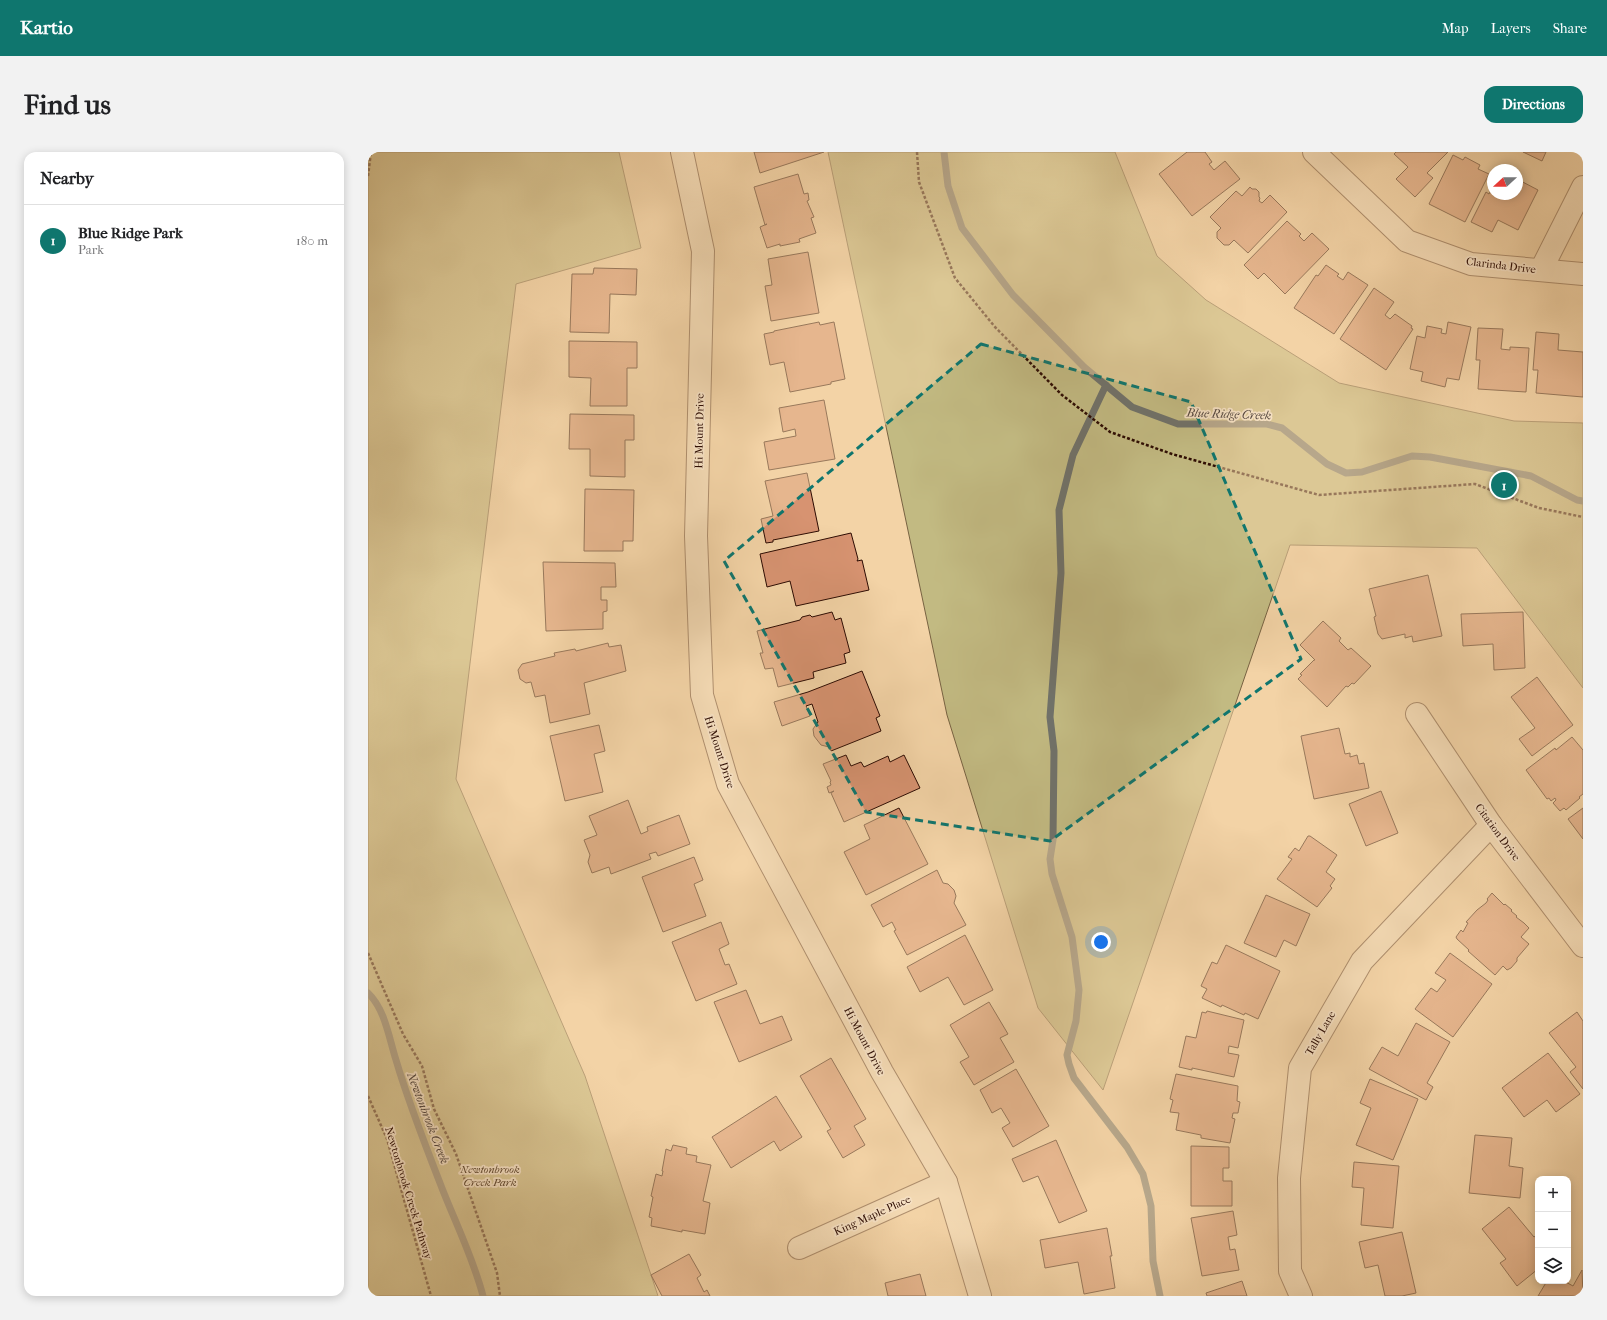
<!DOCTYPE html>
<meta charset="utf-8">
<style>
body{margin:0;font-family:"IM FELL French Canon",serif;background:#f2f2f2;color:#202124}
.controls{position:absolute;right:12px;bottom:12px;display:grid;overflow:hidden;border-radius:8px;box-shadow:0 2px 10px #0003}
.controls button{width:36px;height:36px;display:grid;place-items:center;padding:0;border:0;border-bottom:1px solid #e0e0e0;background:#fff;color:#202124;font:20px sans-serif}
.compass{position:absolute;left:1119px;top:12px;width:36px;height:36px;border-radius:50%;background:#fff;box-shadow:0 2px 10px #0003;rotate:249deg}
.you{position:absolute;left:733px;top:790px;width:14px;height:14px;margin:-10px;border:3px solid #fff;border-radius:50%;background:#1a73e8;box-shadow:0 0 0 6px #1a73e833}
.badge{display:grid;place-items:center;width:26px;height:26px;border-radius:50%;background:#0f766e;color:#fff;font-size:13px;font-weight:700}
.pin{position:absolute;translate:-50% -50%;border:2px solid #fff;box-shadow:0 1px 4px #0006}
.list{margin:0;padding:0;list-style:none}
h2{display:flex;justify-content:space-between;align-items:center;height:52px;margin:0;padding:0 16px;font-size:17px}
h2 small{font-size:13px;font-weight:400;color:#757577}
.list li{display:grid;grid-template-columns:26px 1fr auto;gap:12px;align-items:center;box-sizing:border-box;height:72px;padding:0 16px;border-top:1px solid #e0e0e0}
.list b{display:block;font-size:15px;white-space:nowrap}
.list p{margin:0;font-size:13px;white-space:nowrap;color:#757577}
.list em{font-size:13px;font-style:normal;color:#757577}
.icon{flex:none;width:22px;height:22px;fill:none;stroke:currentColor;stroke-width:2;stroke-linecap:round;stroke-linejoin:round}
.map{position:relative;flex:none;width:1215px;height:1144px;overflow:hidden;border-radius:12px}
header{display:flex;align-items:center;gap:24px;box-sizing:border-box;height:56px;padding:0 20px;background:#0f766e;color:#fff}
header strong{font-size:19px}
nav{display:flex;gap:22px;margin-inline-start:auto;font-size:14px}
.intro{display:flex;align-items:center;justify-content:space-between;box-sizing:border-box;height:96px;padding:0 24px}
h1{margin:0;font-size:28px}
.button{padding:10px 18px;border-radius:12px;background:#0f766e;color:#fff;font-size:14px;font-weight:700}
main{display:flex;gap:24px;padding:0 24px}
aside{flex:1;background:#fff;border-radius:12px;box-shadow:0 2px 10px #0003}
.map>svg:first-child{display:block}
</style>
<header>
<strong>Kartio</strong>
<nav><a>Map</a><a>Layers</a><a>Share</a></nav>
</header>
<div class="intro"><h1>Find us</h1><a class="button">Directions</a></div>
<main>
<aside>
<h2>Nearby<small></small></h2>
<ul class="list">
<li><span class="badge">1</span><div><b>Blue Ridge Park</b><p>Park</p></div><em>180 m</em></li>
</ul>
</aside>
<div class="map">
<svg width="1215" height="1144" viewBox="0 0 1215 1144">
<rect width="100%" height="100%" fill="#f3d3a6"/>
<filter id="stains"><feTurbulence type="fractalNoise" baseFrequency=".005" numOctaves="4"/><feColorMatrix values="0 0 0 0 .2 0 0 0 0 .09 0 0 0 0 .02 0 0 0 .5 -.17"/></filter>
<radialGradient id="worn" r=".72"><stop offset=".6" stop-color="#630" stop-opacity="0"/><stop offset="1" stop-color="#630" stop-opacity=".3"/></radialGradient>
<g fill="#c2ba82" stroke="#776242">
<path d="M 0,0 L 251,0 L 273,96 L 148,132 L 88,627 L 217,924 L 290,1144 L 0,1144 Z"/>
<path d="M 460,0 L 747,0 L 789,104 L 838,148 L 971,231 L 1146,269 L 1215,271 L 1215,536 L 1109,396 L 922,393 L 735,938 L 670,856 L 579,563 Z"/>
</g>
<g fill="none" stroke-linecap="round" stroke-linejoin="round">
<g stroke="#70726a" stroke-width="7">
<path d="M 576,0 L 580,34 L 594,76 L 645,143 L 716,215 L 764,255 L 810,272 L 899,272 L 914,276 L 959,312 L 978,321 L 994,320 L 1044,304 L 1062,305 L 1163,324 L 1209,348 L 1215,349"/>
<path d="M 738,233 L 705,303 L 691,358 L 693,421 L 682,565 L 686,599 L 685,688 L 682,707 L 684,722 L 704,785 L 711,838 L 708,869 L 699,903 L 701,912 L 706,926 L 759,995 L 775,1022 L 783,1054 L 785,1109 L 792,1144"/>
<path d="M 0,841 C 17,857 21,886 28,908 C 40,949 56,990 72,1031 C 86,1068 105,1105 115,1144"/>
</g>
</g>
<g fill="#d79371" stroke="#2c0b02">
<path d="M 386,0 L 456,0 L 392,21 Z"/>
<path d="M 819,0 L 837,0 L 844,10 L 841,12 L 846,18 L 857,9 L 872,27 L 824,64 L 791,22 Z"/>
<path d="M 1028,0 L 1080,0 L 1059,21 L 1065,26 L 1047,45 L 1028,27 L 1040,15 L 1026,2 Z"/>
<path d="M 1155,0 L 1178,0 L 1174,9 Z"/>
<path d="M 1085,3 L 1095,8 L 1097,5 L 1112,13 L 1110,17 L 1121,22 L 1097,70 L 1061,52 Z"/>
<path d="M 430,22 L 436,42 L 440,41 L 441,48 L 439,49 L 446,65 L 443,66 L 448,81 L 431,87 L 432,90 L 412,94 L 412,92 L 399,96 L 392,75 L 399,72 L 397,73 L 386,35 Z"/>
<path d="M 1149,27 L 1170,38 L 1150,78 L 1130,68 L 1124,80 L 1103,70 L 1118,40 L 1121,42 L 1125,34 L 1125,42 L 1149,42 Z"/>
<path d="M 882,35 L 884,37 L 888,37 L 891,40 L 891,45 L 892,46 L 891,49 L 894,51 L 902,43 L 919,60 L 880,101 L 866,88 L 861,93 L 856,93 L 849,86 L 849,80 L 853,76 L 842,65 L 868,39 L 874,44 Z"/>
<path d="M 919,69 L 933,82 L 931,84 L 936,89 L 944,81 L 961,97 L 917,142 L 896,121 L 890,127 L 876,113 Z"/>
<path d="M 440,100 L 451,161 L 403,169 L 397,134 L 404,133 L 400,107 Z"/>
<path d="M 958,113 L 971,122 L 969,124 L 975,128 L 980,120 L 1000,133 L 966,182 L 926,156 L 948,123 L 950,124 Z"/>
<path d="M 226,116 L 269,117 L 268,143 L 242,142 L 241,181 L 202,180 L 204,122 L 225,122 Z"/>
<path d="M 1006,136 L 1026,150 L 1017,163 L 1022,167 L 1027,162 L 1044,174 L 1043,176 L 1045,177 L 1018,218 L 972,187 Z"/>
<path d="M 451,170 L 452,173 L 466,170 L 477,227 L 463,230 L 463,232 L 422,240 L 416,210 L 402,213 L 396,182 L 406,180 L 406,179 Z"/>
<path d="M 1080,170 L 1103,175 L 1091,228 L 1079,226 L 1077,235 L 1053,229 L 1055,220 L 1042,217 L 1049,184 L 1057,186 L 1059,174 L 1074,177 L 1073,181 L 1078,182 Z"/>
<path d="M 1110,176 L 1135,177 L 1133,197 L 1142,198 L 1142,195 L 1161,196 L 1158,240 L 1110,237 L 1112,208 L 1108,208 Z"/>
<path d="M 1168,180 L 1191,182 L 1190,198 L 1215,200 L 1215,245 L 1168,241 L 1170,218 L 1165,218 Z"/>
<path d="M 201,189 L 269,190 L 269,216 L 259,216 L 259,254 L 222,254 L 223,226 L 201,225 Z"/>
<path d="M 456,248 L 467,307 L 401,318 L 396,290 L 428,284 L 427,277 L 415,280 L 411,256 Z"/>
<path d="M 202,262 L 266,263 L 266,288 L 257,288 L 257,325 L 222,324 L 222,297 L 201,297 Z"/>
<path d="M 439,321 L 451,379 L 405,388 L 405,390 L 398,391 L 393,367 L 405,364 L 397,329 Z"/>
<path d="M 217,337 L 266,338 L 265,389 L 255,389 L 255,399 L 216,399 Z"/>
<path d="M 483,381 L 490,407 L 489,409 L 494,408 L 501,438 L 428,454 L 422,429 L 399,435 L 392,402 Z"/>
<path d="M 175,410 L 247,411 L 248,435 L 233,435 L 233,448 L 239,448 L 239,459 L 235,460 L 235,477 L 178,479 Z"/>
<path d="M 1060,423 L 1074,484 L 1045,490 L 1044,484 L 1037,486 L 1037,482 L 1014,487 L 1010,482 L 1006,465 L 1008,464 L 1001,437 Z"/>
<path d="M 464,460 L 467,468 L 473,466 L 482,500 L 476,502 L 478,511 L 445,520 L 446,526 L 410,535 L 405,516 L 397,517 L 392,501 L 395,501 L 389,479 L 432,468 L 434,465 L 442,463 L 444,465 Z"/>
<path d="M 1155,460 L 1157,516 L 1126,518 L 1125,492 L 1095,494 L 1093,462 Z"/>
<path d="M 955,469 L 973,486 L 971,489 L 980,498 L 983,496 L 1003,514 L 986,532 L 984,531 L 980,535 L 978,534 L 959,555 L 930,527 L 934,523 L 932,522 L 946,508 L 947,508 L 932,493 Z"/>
<path d="M 240,491 L 241,495 L 253,493 L 258,519 L 216,531 L 222,562 L 182,571 L 177,543 L 167,545 L 163,530 L 158,531 L 152,527 L 150,518 L 154,512 L 187,504 L 186,501 L 207,497 L 208,499 Z"/>
<path d="M 494,519 L 512,564 L 508,566 L 513,579 L 463,599 L 461,595 L 453,593 L 446,584 L 445,577 L 450,570 L 444,552 L 438,554 L 442,564 L 414,574 L 406,550 L 440,540 Z"/>
<path d="M 1169,525 L 1205,573 L 1164,604 L 1151,587 L 1167,576 L 1143,545 Z"/>
<path d="M 231,573 L 237,599 L 226,602 L 235,640 L 197,649 L 182,584 Z"/>
<path d="M 971,576 L 977,602 L 982,601 L 982,605 L 989,603 L 991,612 L 996,611 L 1001,636 L 946,647 L 933,584 Z"/>
<path d="M 1204,585 L 1215,598 L 1215,642 L 1211,645 L 1212,646 L 1198,658 L 1196,656 L 1192,659 L 1185,651 L 1188,648 L 1187,646 L 1183,649 L 1181,646 L 1179,647 L 1158,618 L 1187,596 L 1188,598 Z"/>
<path d="M 478,603 L 483,614 L 493,610 L 496,615 L 520,604 L 522,610 L 536,603 L 552,636 L 476,670 L 463,641 L 466,639 L 461,641 L 459,635 L 463,633 L 462,630 L 463,629 L 455,612 Z"/>
<path d="M 1013,639 L 1030,681 L 998,694 L 981,652 Z"/>
<path d="M 260,648 L 273,682 L 280,679 L 279,675 L 311,663 L 322,692 L 290,704 L 288,700 L 281,702 L 283,707 L 243,722 L 241,715 L 224,721 L 220,710 L 222,703 L 216,688 L 229,683 L 221,664 Z"/>
<path d="M 531,656 L 560,712 L 498,743 L 476,700 L 502,687 L 496,673 Z"/>
<path d="M 1215,656 L 1215,687 L 1200,667 Z"/>
<path d="M 940,684 L 942,684 L 969,703 L 958,720 L 967,727 L 962,734 L 964,736 L 949,755 L 909,727 L 924,707 L 920,705 L 927,696 L 931,699 Z"/>
<path d="M 326,705 L 335,728 L 326,732 L 338,764 L 295,780 L 274,725 Z"/>
<path d="M 569,718 L 575,731 L 580,732 L 586,738 L 588,744 L 586,751 L 598,773 L 539,803 L 526,779 L 528,778 L 524,770 L 515,775 L 503,753 Z"/>
<path d="M 1124,741 L 1136,753 L 1137,752 L 1144,758 L 1143,759 L 1149,764 L 1148,765 L 1156,771 L 1161,776 L 1153,785 L 1161,792 L 1149,806 L 1149,809 L 1143,816 L 1139,818 L 1135,814 L 1127,823 L 1100,799 L 1101,798 L 1089,787 L 1088,785 L 1093,778 L 1095,780 L 1100,771 L 1098,770 L 1109,758 L 1118,751 L 1120,748 L 1119,747 Z"/>
<path d="M 898,743 L 942,762 L 928,794 L 916,788 L 908,805 L 876,791 Z"/>
<path d="M 353,770 L 361,792 L 351,797 L 357,813 L 361,812 L 369,832 L 328,849 L 304,790 Z"/>
<path d="M 597,783 L 625,838 L 596,853 L 580,825 L 552,840 L 539,815 Z"/>
<path d="M 858,793 L 912,819 L 890,867 L 877,861 L 876,863 L 854,853 L 853,855 L 834,846 L 839,837 L 833,834 L 844,810 L 849,812 Z"/>
<path d="M 1082,801 L 1124,832 L 1085,885 L 1047,857 L 1063,836 L 1069,840 L 1078,828 L 1067,821 Z"/>
<path d="M 378,838 L 392,872 L 414,864 L 424,888 L 371,910 L 346,850 Z"/>
<path d="M 621,850 L 640,882 L 632,886 L 646,910 L 606,933 L 592,910 L 601,905 L 582,873 Z"/>
<path d="M 839,859 L 876,868 L 870,896 L 861,894 L 860,901 L 871,903 L 866,925 L 824,916 L 824,918 L 811,915 L 818,884 L 828,886 L 834,860 L 838,861 Z"/>
<path d="M 1209,860 L 1215,869 L 1215,937 L 1202,920 L 1208,915 L 1181,881 Z"/>
<path d="M 1048,871 L 1082,890 L 1059,931 L 1065,935 L 1058,948 L 1001,917 L 1014,895 L 1030,904 Z"/>
<path d="M 1180,901 L 1212,942 L 1188,960 L 1179,948 L 1156,965 L 1134,936 Z"/>
<path d="M 463,906 L 498,967 L 486,974 L 497,993 L 475,1006 L 459,979 L 463,977 L 432,924 Z"/>
<path d="M 648,917 L 681,974 L 645,995 L 634,976 L 642,971 L 633,956 L 624,961 L 612,938 Z"/>
<path d="M 808,922 L 870,934 L 869,949 L 872,950 L 870,961 L 865,961 L 864,966 L 867,967 L 862,991 L 833,986 L 833,983 L 808,978 L 811,961 L 802,960 L 805,948 L 802,947 Z"/>
<path d="M 1002,927 L 1050,947 L 1025,1008 L 988,993 L 1003,956 L 992,951 Z"/>
<path d="M 408,944 L 434,985 L 412,999 L 406,989 L 363,1016 L 344,985 Z"/>
<path d="M 1107,983 L 1144,986 L 1141,1014 L 1155,1016 L 1152,1046 L 1101,1041 Z"/>
<path d="M 688,988 L 719,1059 L 691,1071 L 670,1024 L 655,1030 L 644,1007 Z"/>
<path d="M 305,993 L 319,996 L 318,1002 L 329,1004 L 328,1010 L 343,1013 L 335,1049 L 342,1051 L 337,1082 L 314,1078 L 314,1080 L 283,1074 L 284,1066 L 281,1065 L 285,1045 L 283,1044 L 288,1022 L 294,1024 L 295,1019 L 294,1019 L 298,997 L 303,999 Z"/>
<path d="M 823,994 L 861,995 L 861,1016 L 855,1016 L 855,1029 L 864,1029 L 864,1054 L 823,1054 Z"/>
<path d="M 986,1010 L 1031,1014 L 1025,1076 L 993,1073 L 996,1036 L 984,1035 Z"/>
<path d="M 1141,1055 L 1166,1085 L 1170,1082 L 1170,1117 L 1149,1134 L 1132,1111 L 1138,1107 L 1114,1077 Z"/>
<path d="M 865,1059 L 869,1083 L 860,1085 L 862,1098 L 867,1097 L 871,1118 L 834,1124 L 823,1066 Z"/>
<path d="M 739,1076 L 744,1104 L 742,1104 L 747,1136 L 716,1142 L 710,1110 L 677,1116 L 672,1088 Z"/>
<path d="M 1034,1080 L 1048,1141 L 1034,1144 L 1017,1144 L 1010,1113 L 997,1116 L 991,1090 Z"/>
<path d="M 321,1102 L 333,1123 L 329,1126 L 336,1140 L 339,1138 L 342,1144 L 294,1144 L 283,1123 Z"/>
<path d="M 1214,1118 L 1215,1144 L 1170,1144 L 1179,1129 L 1196,1129 L 1205,1134 Z"/>
<path d="M 552,1122 L 558,1144 L 520,1144 L 517,1131 Z"/>
<path d="M 874,1129 L 879,1144 L 839,1144 L 838,1141 Z"/>
</g>
<g fill="none" stroke-linecap="round" stroke-linejoin="round">
<defs>
<g id="minor">
<path d="M 314,0 L 335,99 L 328,384 L 334,543 L 360,632 L 514,920 L 578,1030 L 612,1144"/>
<path d="M 946,0 L 1039,89 L 1103,112 L 1215,122"/>
<path d="M 1173,118 L 1215,35"/>
<path d="M 1049,562 L 1123,673 L 1215,794"/>
<path d="M 431,1096 L 578,1030"/>
<path d="M 933,1144 L 922,1119 L 921,1026 L 932,916 L 994,809 L 1123,673"/>
</g>
</defs>
<use href="#minor" stroke="#5e3d2b" stroke-width="24"/>
<g stroke="#2c0b02" stroke-width="2.5" stroke-dasharray="3 2" stroke-linecap="butt">
<path d="M 549,0 L 551,30 L 587,126 L 627,175 L 694,243 L 742,280 L 804,302 L 951,343 L 1107,332 L 1171,356 L 1215,365"/>
<path d="M 0,24 L 3,0"/>
<path d="M 0,801 L 35,882 L 54,914 L 66,957 L 88,1002 L 129,1121 L 132,1144"/>
<path d="M 0,944 L 19,987 L 63,1144"/>
</g>
<use href="#minor" stroke="#f7e2c5" stroke-width="22"/>
</g>
<path d="M0 0H1215V1144H0ZM 613,192 L 823,250 L 933,507 L 682,689 L 498,660 L 356,409 Z" fill="#f3d3a6" fill-opacity=".55" fill-rule="evenodd"/>
<path fill="none" stroke="#0f766e" stroke-width="3" stroke-dasharray="8 5" stroke-linejoin="round" d="M 613,192 L 823,250 L 933,507 L 682,689 L 498,660 L 356,409 Z"/>
<g text-anchor="middle" stroke-width="3.5" stroke-linejoin="round" paint-order="stroke">
<g font-size="11" fill="#2c0b02" stroke="#f7e2c5">
<text transform="translate(1133 113) rotate(7)" y="4">Clarinda Drive</text>
<text transform="translate(331 279) rotate(-89)" y="4">Hi Mount Drive</text>
<text transform="translate(352 600) rotate(72)" y="4">Hi Mount Drive</text>
<text transform="translate(1130 680) rotate(54)" y="4">Citation Drive</text>
<text transform="translate(952 881) rotate(-60)" y="4">Tally Lane</text>
<text transform="translate(497 889) rotate(62)" y="4">Hi Mount Drive</text>
<text transform="translate(41 1041) rotate(73)" y="4">Newtonbrook Creek Pathway</text>
<text transform="translate(504 1063) rotate(-24)" y="4">King Maple Place</text>
</g>
<g font-size="11" font-style="italic" fill="#60482f" stroke="#f7e2c5">
<text x="122" y="1021">Newtonbrook<tspan x="122" dy="13">Creek Park</tspan></text>
</g>
<g font-size="12" font-style="italic" fill="#54473f" stroke="#f7e2c5">
<text transform="translate(861 262) rotate(2)" y="4">Blue Ridge Creek</text>
<text transform="translate(60 966) rotate(69)" y="4">Newtonbrook Creek</text>
</g>
</g>
<rect width="100%" height="100%" filter="url(#stains)"/>
<rect width="100%" height="100%" fill="url(#worn)"/>
</svg>
<div class="controls">
<button>+</button>
<button>−</button>
<button><svg class="icon" aria-label="layers" viewBox="0 0 24 24"><path d="M12 4l9 5-9 5-9-5zM3 14l9 5 9-5"/></svg></button>
</div>
<svg class="compass" viewBox="-18 -18 36 36"><path d="M0-13l5 13h-10z" fill="#e53935"/><path d="M0 13l5-13h-10z" fill="#757577"/></svg>
<div class="you"></div>
<div class="pin badge" style="left:1136px;top:333px">1</div>
</div>
</main>
